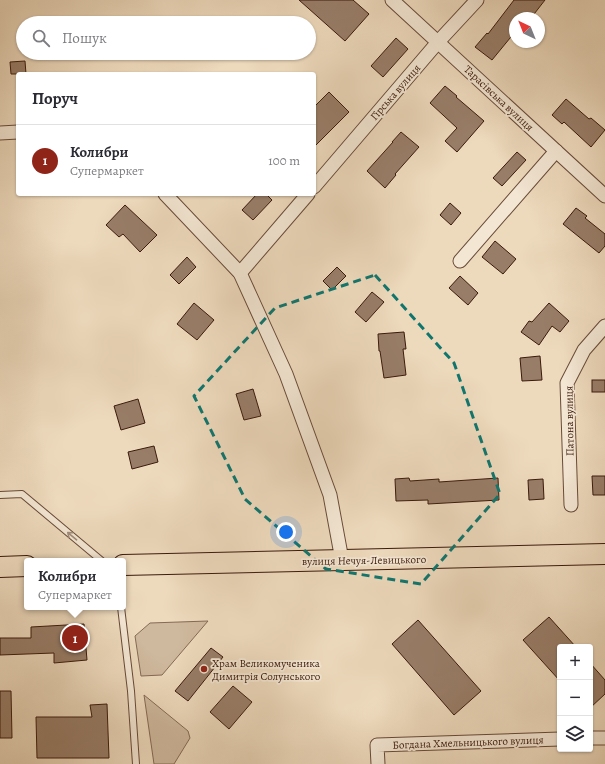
<!DOCTYPE html>
<html lang="uk">
<meta charset="utf-8">
<style>
body{margin:0;font-family:Alegreya,serif;background:#f7f7f7;color:#2b2b33}
.controls{position:absolute;right:12px;bottom:12px;display:grid;overflow:hidden;border-radius:4px;box-shadow:0 1px 3px #0004}
.controls button{width:36px;height:36px;display:grid;place-items:center;padding:0;border:0;border-bottom:1px solid #e1e1e2;background:#fff;color:#2b2b33;font:20px sans-serif}
.compass{position:absolute;left:509px;top:12px;width:36px;height:36px;border-radius:50%;background:#fff;box-shadow:0 1px 3px #0004;rotate:317deg}
.you{position:absolute;left:286px;top:532px;width:14px;height:14px;margin:-10px;border:3px solid #fff;border-radius:50%;background:#1a73e8;box-shadow:0 0 0 6px #1a73e833}
.badge{display:grid;place-items:center;width:26px;height:26px;border-radius:50%;background:#8f2418;color:#fff;font-size:13px;font-weight:700}
.pin{position:absolute;translate:-50% -50%;border:2px solid #fff;box-shadow:0 1px 4px #0006}
.popup{position:absolute;left:24px;top:558px;width:102px;height:52px;box-sizing:border-box;display:grid;place-content:center;border-radius:4px;background:#fff;filter:drop-shadow(0 1px 3px #0005);font-size:13px;white-space:nowrap;color:#7c7c81}
.popup b{font-size:15px;color:#2b2b33}
.popup::after{content:'';position:absolute;left:50%;top:100%;margin-left:-8px;border:8px solid transparent;border-top-color:#fff}
.list{margin:0;padding:0;list-style:none}
h2{display:flex;justify-content:space-between;align-items:center;height:52px;margin:0;padding:0 16px;font-size:17px}
h2 small{font-size:13px;font-weight:400;color:#7c7c81}
.list li{display:grid;grid-template-columns:26px 1fr auto;gap:12px;align-items:center;box-sizing:border-box;height:72px;padding:0 16px;border-top:1px solid #e1e1e2}
.list b{display:block;font-size:15px;white-space:nowrap}
.list p{margin:0;font-size:13px;white-space:nowrap;color:#7c7c81}
.list em{font-size:13px;font-style:normal;color:#7c7c81}
.icon{flex:none;width:22px;height:22px;fill:none;stroke:currentColor;stroke-width:2;stroke-linecap:round;stroke-linejoin:round}
.map{position:relative;flex:none;width:605px;height:764px;overflow:hidden}
.search{position:absolute;background:#fff;box-shadow:0 1px 3px #0004;left:16px;top:16px;width:300px;height:44px;display:flex;align-items:center;gap:10px;box-sizing:border-box;padding:0 14px;border-radius:22px;color:#7c7c81;font-size:15px}
.panel{position:absolute;background:#fff;box-shadow:0 1px 3px #0004;left:16px;top:72px;width:300px;height:124px;border-radius:4px}
.map>svg:first-child{display:block}
</style>
<div class="map">
<svg width="605" height="764" viewBox="0 0 605 764">
<rect width="100%" height="100%" fill="#edd9bc"/>
<filter id="stains"><feTurbulence type="fractalNoise" baseFrequency=".005" numOctaves="4"/><feColorMatrix values="0 0 0 0 .2 0 0 0 0 .09 0 0 0 0 .02 0 0 0 .5 -.17"/></filter>
<radialGradient id="worn" r=".72"><stop offset=".6" stop-color="#630" stop-opacity="0"/><stop offset="1" stop-color="#630" stop-opacity=".3"/></radialGradient>
<g fill="#cfb99e" stroke="#856a55">
<path d="M 208,621 L 162,675 L 141,676 L 135,636 L 150,623 Z"/>
<path d="M 144,695 L 188,731 L 190,738 L 174,764 L 154,764 Z"/>
</g>
<g fill="#987d68" stroke="#3b1a0c">
<path d="M 299,0 L 353,0 L 369,14 L 345,41 Z"/>
<path d="M 514,0 L 545,0 L 531,18 L 515,18 L 515,32 L 492,60 L 475,47 L 487,33 L 488,34 Z"/>
<path d="M 396,38 L 408,49 L 383,77 L 371,66 Z"/>
<path d="M 25,61 L 26,74 L 11,74 L 10,62 Z"/>
<path d="M 445,86 L 457,96 L 456,97 L 484,121 L 457,152 L 445,141 L 457,128 L 430,103 Z"/>
<path d="M 329,92 L 349,112 L 314,147 L 314,107 Z"/>
<path d="M 566,99 L 589,119 L 591,118 L 605,130 L 591,147 L 564,122 L 562,124 L 552,115 Z"/>
<path d="M 401,132 L 419,147 L 395,174 L 396,175 L 385,188 L 367,171 L 393,142 L 392,142 Z"/>
<path d="M 517,152 L 526,160 L 502,186 L 493,178 Z"/>
<path d="M 257,194 L 266,194 L 272,200 L 253,220 L 242,210 Z"/>
<path d="M 450,203 L 461,213 L 451,225 L 440,215 Z"/>
<path d="M 125,205 L 157,235 L 140,252 L 123,234 L 119,237 L 106,225 Z"/>
<path d="M 576,208 L 587,216 L 585,218 L 605,234 L 605,246 L 599,253 L 563,224 Z"/>
<path d="M 495,241 L 516,259 L 503,274 L 482,257 Z"/>
<path d="M 187,257 L 196,267 L 179,284 L 170,275 Z"/>
<path d="M 337,267 L 346,276 L 332,290 L 323,281 Z"/>
<path d="M 460,276 L 478,293 L 468,305 L 449,288 Z"/>
<path d="M 372,292 L 384,302 L 366,322 L 355,312 Z"/>
<path d="M 194,303 L 214,320 L 197,340 L 177,324 Z"/>
<path d="M 549,303 L 569,321 L 560,332 L 552,326 L 539,345 L 521,332 L 529,321 L 532,322 Z"/>
<path d="M 404,332 L 406,349 L 403,349 L 406,375 L 384,378 L 380,351 L 379,351 L 378,334 Z"/>
<path d="M 540,356 L 542,380 L 522,381 L 520,358 Z"/>
<rect x="592" y="380" width="13" height="12"/>
<path d="M 253,389 L 261,416 L 244,420 L 236,394 Z"/>
<path d="M 138,399 L 145,423 L 121,430 L 114,406 Z"/>
<path d="M 154,446 L 158,462 L 132,469 L 128,452 Z"/>
<path d="M 592,476 L 605,476 L 605,495 L 593,495 Z"/>
<path d="M 409,478 L 410,481 L 439,479 L 439,482 L 498,478 L 499,500 L 428,504 L 428,500 L 396,501 L 395,479 Z"/>
<path d="M 543,479 L 544,499 L 529,500 L 528,480 Z"/>
<path d="M 549,617 L 576,647 L 560,647 L 560,681 L 523,640 Z"/>
<path d="M 418,620 L 481,691 L 454,715 L 392,644 Z"/>
<path d="M 84,624 L 87,660 L 54,663 L 54,653 L 0,655 L 0,638 L 31,638 L 31,627 Z"/>
<path d="M 211,648 L 223,657 L 188,701 L 175,691 Z"/>
<path d="M 590,663 L 605,680 L 605,694 L 590,708 Z"/>
<path d="M 233,686 L 252,702 L 229,729 L 210,712 Z"/>
<path d="M 0,691 L 11,691 L 12,738 L 0,738 Z"/>
<path d="M 107,704 L 109,758 L 37,758 L 36,717 L 92,717 L 90,705 Z"/>
</g>
<g fill="none" stroke-linecap="round" stroke-linejoin="round">
<defs>
<g id="service">
<path d="M 0,495 L 22,494 L 102,561"/>
<path d="M 121,607 L 131,691 L 136,764"/>
</g>
<g id="minor">
<path d="M 392,0 L 605,196"/>
<path d="M 0,133 L 18,132"/>
<path d="M 314,187 L 438,42 L 477,0"/>
<path d="M 165,194 L 240,273 L 286,374 L 330,495 L 342,560"/>
<path d="M 460,261 L 556,151"/>
<path d="M 240,273 L 308,194"/>
<path d="M 571,505 L 567,383 L 584,350 L 605,326"/>
<path d="M 590,738 L 605,738"/>
<path d="M 378,764 L 377,745 L 560,739"/>
</g>
<g id="primary">
<path d="M 123,565 L 605,554"/>
<path d="M 0,567 L 27,566"/>
</g>
</defs>
<use href="#service" stroke="#684a38" stroke-width="8"/>
<use href="#minor" stroke="#684a38" stroke-width="15"/>
<use href="#primary" stroke="#3b1a0c" stroke-width="22"/>
<use href="#service" stroke="#f3e6d3" stroke-width="6"/>
<use href="#minor" stroke="#f3e6d3" stroke-width="13"/>
<use href="#primary" stroke="#edd9bc" stroke-width="20"/>
</g>
<defs><path id="oneway-shaft" d="M-6 0H5M1.5-3L5.5 0L1.5 3" fill="none" stroke-width="1.6" stroke-linecap="round" stroke-linejoin="round"/></defs>
<use stroke="#a08a79" href="#oneway-shaft" transform="translate(72 536) rotate(-140)"/>
<path fill="none" stroke="#0f766e" stroke-width="3" stroke-dasharray="8 5" stroke-linejoin="round" d="M 375,275 L 454,363 L 500,494 L 421,584 L 326,569 L 245,499 L 194,396 L 275,308 Z"/>
<circle fill="#8f2418" stroke="#f3e6d3" stroke-width="1.5" cx="204" cy="669" r="4"/>
<g text-anchor="middle" stroke-width="3.5" stroke-linejoin="round" paint-order="stroke">
<g font-size="11" fill="#3b1a0c" stroke="#f3e6d3">
<text transform="translate(395 92) rotate(-49)" y="4">Гірська вулиця</text>
<text transform="translate(499 98) rotate(43)" y="4">Тарасівська вулиця</text>
<text transform="translate(569 421) rotate(-91)" y="4">Патона вулиця</text>
<text transform="translate(364 560) rotate(-1)" y="4">вулиця Нечуя-Левицького</text>
<text transform="translate(468 742) rotate(-2)" y="4">Богдана Хмельницького вулиця</text>
</g>
<g font-size="11" fill="#3b1a0c" stroke="#f3e6d3" text-anchor="start">
<text x="212" y="667">Храм Великомученика<tspan x="212" dy="13">Димитрія Солунського</tspan></text>
</g>
</g>
<rect width="100%" height="100%" filter="url(#stains)"/>
<rect width="100%" height="100%" fill="url(#worn)"/>
</svg>
<div class="controls">
<button>+</button>
<button>−</button>
<button><svg class="icon" aria-label="layers" viewBox="0 0 24 24"><path d="M12 4l9 5-9 5-9-5zM3 14l9 5 9-5"/></svg></button>
</div>
<svg class="compass" viewBox="-18 -18 36 36"><path d="M0-13l5 13h-10z" fill="#e53935"/><path d="M0 13l5-13h-10z" fill="#7c7c81"/></svg>
<div class="you"></div>
<div class="pin badge" style="left:75px;top:638px">1</div>
<div class="popup"><b>Колибри</b>Супермаркет</div>
<div class="search"><svg class="icon" aria-label="search" viewBox="0 0 24 24"><circle cx="10" cy="10" r="6"/><path d="M15 15l6 6"/></svg>Пошук</div>
<section class="panel">
<h2>Поруч<small></small></h2>
<ul class="list">
<li><span class="badge">1</span><div><b>Колибри</b><p>Супермаркет</p></div><em>100 m</em></li>
</ul>
</section>
</div>
